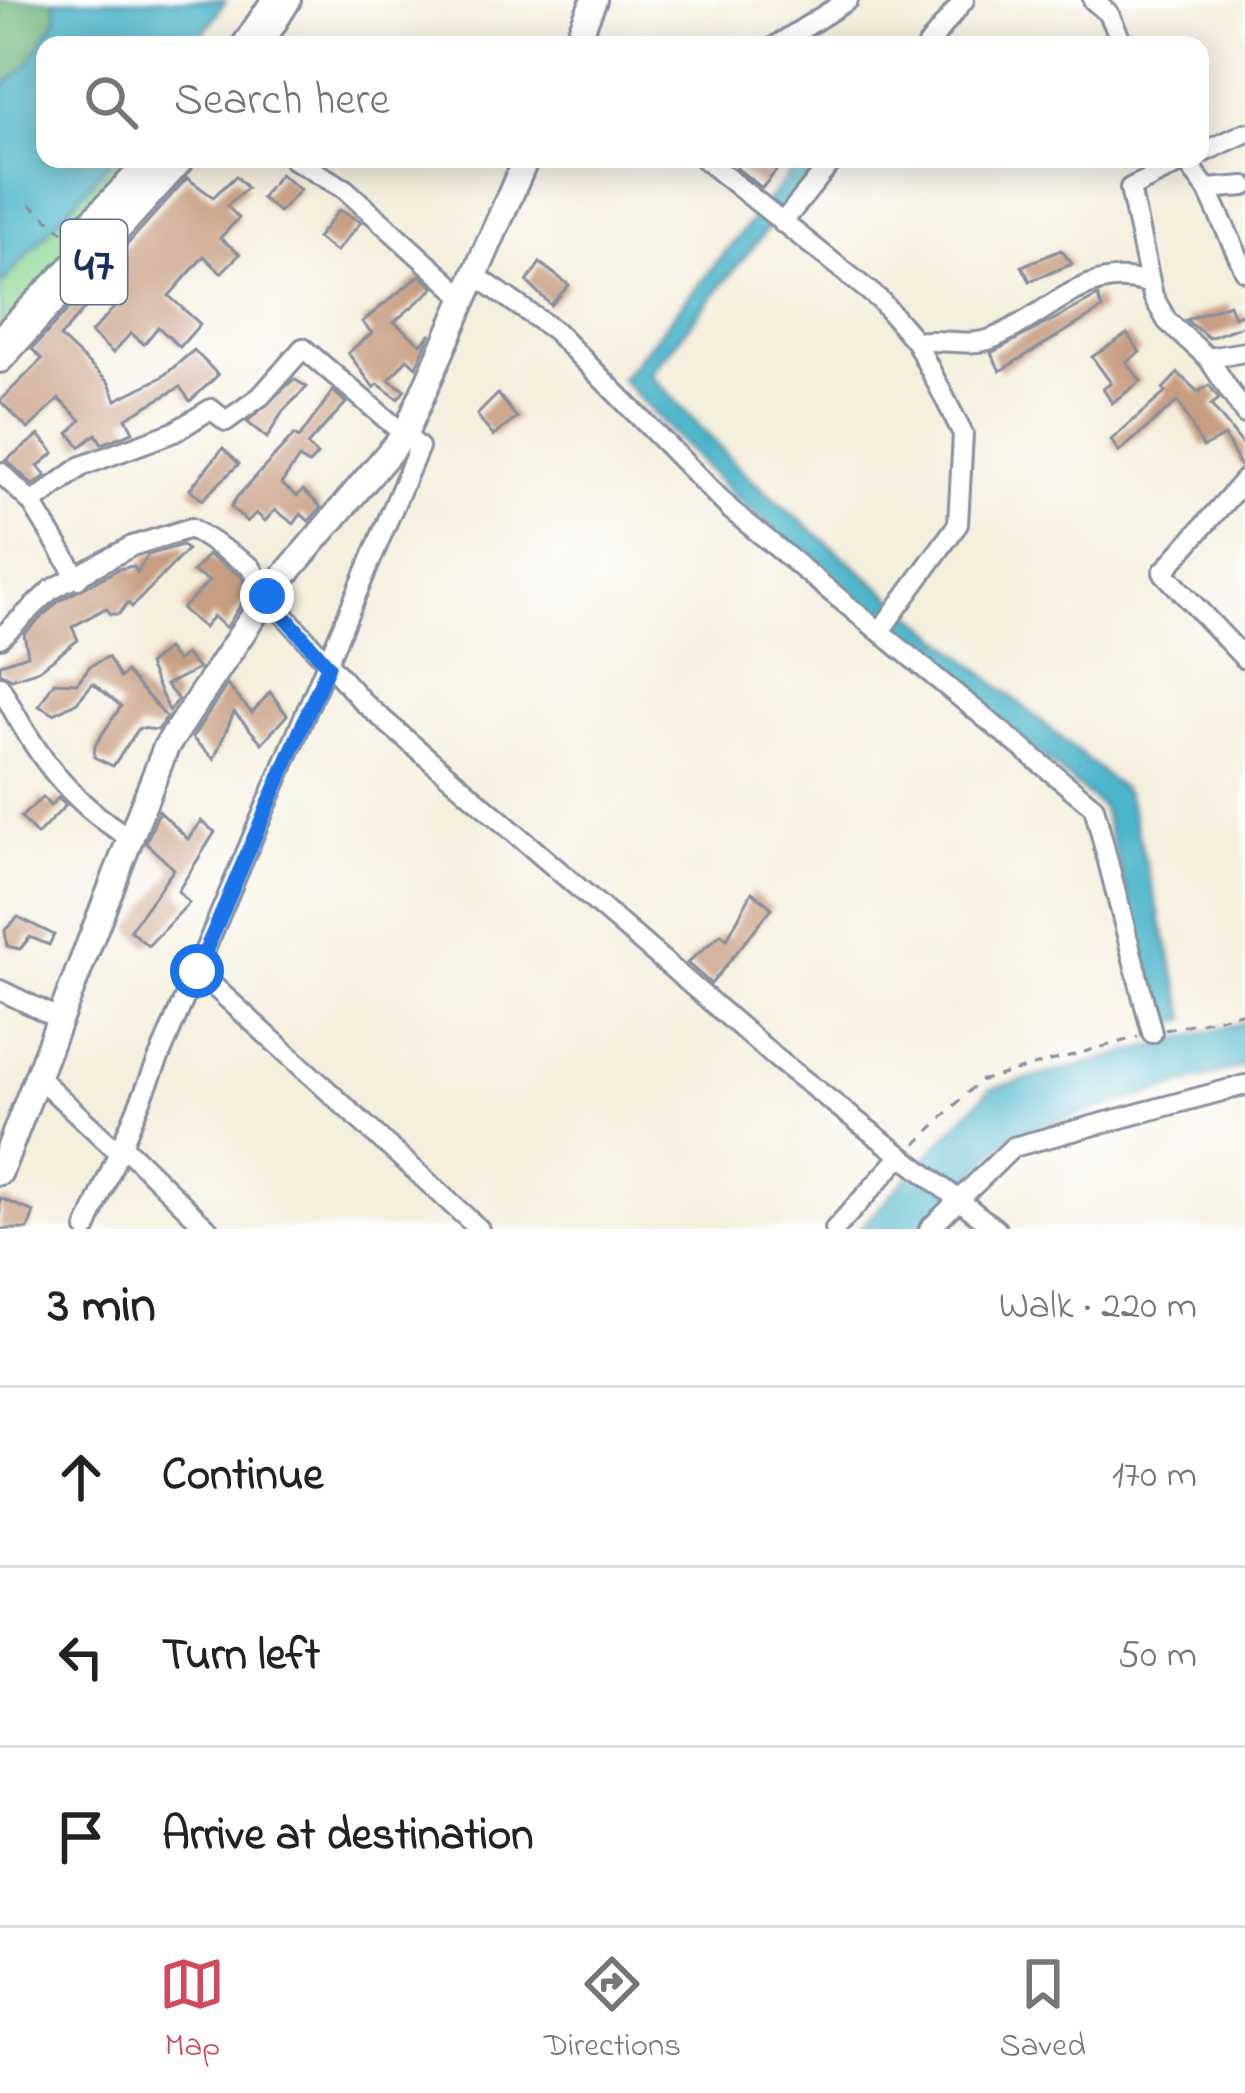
<!DOCTYPE html>
<meta charset="utf-8">
<style>
body{margin:0;font-family:"Indie Flower",sans-serif;background:#f6f6f6;color:#222}
.stop{position:absolute;width:36px;height:36px;margin:-27px;border:9px solid #1a73e8;border-radius:50%;background:#fff}
.stop.end{background:#1a73e8;border-color:#fff;box-shadow:0 3px 12px #0008}
.list{margin:0;padding:0;list-style:none}
h2{display:flex;justify-content:space-between;align-items:center;height:156px;margin:0;padding:0 48px;font-size:51px}
h2 small{font-size:39px;font-weight:400;color:#767676}
.list li{display:grid;grid-template-columns:78px 1fr auto;gap:36px;align-items:center;box-sizing:border-box;height:180px;padding:0 48px;border-top:3px solid #e0e0e0}
.list b{display:block;font-size:45px;white-space:nowrap}
.list em{font-size:39px;font-style:normal;color:#767676}
.icon{flex:none;width:66px;height:66px;fill:none;stroke:currentColor;stroke-width:2;stroke-linecap:round;stroke-linejoin:round}
.map{position:relative;flex:none;width:1245px;height:1229px;overflow:hidden}
.search{position:absolute;background:#fff;box-shadow:0 6px 30px #0003;left:36px;right:36px;top:36px;height:132px;display:flex;align-items:center;gap:30px;box-sizing:border-box;padding:0 42px;border-radius:24px;color:#767676;font-size:45px}
.sheet{height:696px;background:#fff}
nav{display:flex;justify-content:space-around;align-items:center;box-sizing:border-box;height:168px;border-top:3px solid #e0e0e0;background:#fff;font-size:33px;color:#767676}
nav a{display:grid;justify-items:center;gap:6px}
nav .on{color:#d1495b}
.map>svg:first-child{display:block}
</style>
<div class="map">
<svg width="1245" height="1229" viewBox="0 0 1245 1229">
<rect width="100%" height="100%" fill="#fff"/>
<filter id="ink" filterUnits="userSpaceOnUse"><feTurbulence type="fractalNoise" baseFrequency=".00833" numOctaves="2"/><feDisplacementMap in="SourceGraphic" scale="24" xChannelSelector="R" yChannelSelector="G"/><feConvolveMatrix kernelMatrix="1 2 1 2 8 2 1 2 1" color-interpolation-filters="sRGB"/></filter>
<filter id="wash" filterUnits="userSpaceOnUse"><feTurbulence type="fractalNoise" baseFrequency=".004" numOctaves="4" result="noise"/><feDisplacementMap in="SourceGraphic" scale="48" xChannelSelector="R" yChannelSelector="G"/><feGaussianBlur stdDeviation="2.7" result="paint"/><feColorMatrix in="noise" values="0 0 0 0 0 0 0 0 0 0 0 0 0 0 0 0 0 1.4 0 .05"/><feComposite in="paint" operator="in"/></filter>
<g filter="url(#wash)">
<rect width="100%" height="100%" fill="#f5efdd"/>
<path fill="#8ad693" stroke="#528278" stroke-width="3" d="M 112,159 L 170,159 L 0,350 L 0,286 Z"/>
<path fill="#6fb77d" stroke="#45736e" stroke-width="3" d="M 0,0 L 54,0 L 58,17 L 27,66 L 1,89 Z"/>
<g fill="#4cb5c9" stroke="#347294" stroke-width="3">
<path d="M 54,0 L 226,0 L 196,45 L 45,45 L 45,159 L 112,159 L 0,286 L 0,78 L 1,88 L 27,66 L 57,17 Z"/>
<path d="M 802,159 L 824,159 L 650,374 L 747,476 L 1127,793 L 1187,1019 L 1164,1024 L 1102,807 L 729,492 L 621,379 Z"/>
<path d="M 1245,1022 L 1245,1066 L 1011,1135 L 924,1229 L 859,1229 L 990,1089 Z"/>
</g>
<g id="blocks">
<g fill="#c89e82">
<path d="M 743,159 L 786,159 L 762,188 L 736,168 Z"/>
<path d="M 280,174 L 300,190 L 279,212 L 261,198 Z"/>
<path d="M 236,176 L 247,188 L 227,206 L 239,218 L 220,238 L 240,254 L 221,273 L 204,256 L 169,296 L 200,324 L 180,347 L 158,327 L 144,344 L 131,333 L 113,353 L 91,333 L 122,299 L 98,277 L 187,178 L 213,197 Z"/>
<path d="M 339,210 L 361,222 L 336,252 L 317,238 Z"/>
<path d="M 1061,250 L 1072,264 L 1030,281 L 1022,266 Z"/>
<path d="M 540,263 L 569,285 L 551,305 L 527,282 Z"/>
<path d="M 420,275 L 434,288 L 394,322 L 421,344 L 431,333 L 416,367 L 407,359 L 389,380 L 405,390 L 398,399 L 378,384 L 374,388 L 348,353 L 372,333 L 362,322 Z"/>
<path d="M 83,293 L 92,300 L 60,337 L 109,383 L 116,400 L 162,377 L 194,350 L 218,375 L 190,401 L 180,387 L 126,418 L 133,432 L 102,444 L 96,434 L 80,447 L 69,433 L 81,420 L 59,399 L 28,429 L 0,401 L 42,359 L 32,349 Z"/>
<path d="M 1098,296 L 1102,309 L 1000,371 L 991,353 Z"/>
<path d="M 1229,304 L 1234,317 L 1245,313 L 1245,325 L 1209,338 L 1186,320 Z"/>
<path d="M 1127,334 L 1140,352 L 1126,362 L 1141,381 L 1112,403 L 1103,389 L 1111,383 L 1092,357 Z"/>
<path d="M 1178,373 L 1198,392 L 1209,385 L 1219,399 L 1211,405 L 1245,447 L 1245,466 L 1240,466 L 1225,436 L 1203,447 L 1178,401 L 1119,452 L 1111,440 L 1166,392 L 1163,389 Z"/>
<path d="M 294,379 L 307,387 L 283,411 L 267,438 L 247,422 Z"/>
<path d="M 333,391 L 346,403 L 307,445 L 317,455 L 309,464 L 299,458 L 281,484 L 297,496 L 303,490 L 321,507 L 309,521 L 301,514 L 294,524 L 275,510 L 265,521 L 256,513 L 247,522 L 231,507 L 237,497 L 294,435 L 299,438 Z"/>
<path d="M 498,394 L 517,418 L 493,436 L 477,415 Z"/>
<path d="M 39,435 L 54,453 L 38,466 L 46,476 L 33,485 L 6,460 Z"/>
<path d="M 223,448 L 239,464 L 202,500 L 190,489 Z"/>
<path d="M 182,545 L 187,550 L 132,607 L 128,603 L 119,614 L 111,614 L 106,608 L 72,627 L 78,640 L 39,670 L 12,679 L 0,673 L 0,664 L 28,655 L 24,634 L 59,601 L 119,569 L 133,566 L 137,572 L 148,555 Z"/>
<path d="M 208,555 L 241,576 L 249,592 L 226,628 L 213,616 L 204,628 L 182,609 L 209,581 L 193,572 Z"/>
<path d="M 167,649 L 177,662 L 185,654 L 198,669 L 166,685 L 178,699 L 169,711 L 148,665 Z"/>
<path d="M 108,657 L 120,678 L 126,672 L 166,717 L 158,730 L 139,728 L 113,766 L 94,757 L 95,745 L 121,706 L 93,683 L 77,702 L 54,714 L 39,706 L 54,682 L 77,683 L 90,666 Z"/>
<path d="M 227,685 L 252,713 L 270,692 L 287,715 L 262,743 L 234,712 L 214,759 L 192,738 Z"/>
<path d="M 43,797 L 50,806 L 58,798 L 66,805 L 37,835 L 21,817 Z"/>
<path d="M 159,811 L 188,839 L 201,821 L 215,832 L 178,891 L 189,903 L 148,946 L 130,930 L 174,869 L 146,843 Z"/>
<path d="M 752,892 L 772,908 L 711,984 L 687,963 L 721,934 L 727,939 Z"/>
<path d="M 18,917 L 54,935 L 49,945 L 30,937 L 20,949 L 7,946 L 5,930 Z"/>
<path d="M 0,1198 L 34,1212 L 28,1229 L 0,1229 Z"/>
</g>
</g>
</g>
<g filter="url(#ink)">
<use href="#blocks" fill-opacity="0" stroke="#888f9e" stroke-width="3"/>
<g fill="none" stroke-linecap="round" stroke-linejoin="round">
<defs>
<g id="minor">
<path d="M 1093,0 L 1109,14 L 1123,45"/>
<path d="M 241,45 L 271,0"/>
<path d="M 777,45 L 848,0"/>
<path d="M 928,45 L 964,0"/>
<path d="M 1200,154 L 1245,133"/>
<path d="M 293,159 L 345,189 L 464,297"/>
<path d="M 704,159 L 880,300 L 916,342 L 963,434 L 958,524 L 880,631"/>
<path d="M 1184,159 L 1207,189 L 1245,271"/>
<path d="M 1189,159 L 1130,188 L 1153,296 L 1167,321 L 1208,358 L 1245,414"/>
<path d="M 1207,189 L 1245,186"/>
<path d="M 782,223 L 834,159"/>
<path d="M 81,228 L 136,171"/>
<path d="M 475,275 L 555,331 L 731,510 L 1094,807 L 1152,1033"/>
<path d="M 0,335 L 79,255 L 158,159"/>
<path d="M 916,342 C 940,338 970,347 991,339 C 1045,318 1085,263 1147,283"/>
<path d="M 1208,358 L 1245,352"/>
<path d="M 0,472 L 32,503 L 78,579"/>
<path d="M 1245,479 L 1163,572 L 1245,659"/>
<path d="M 32,503 L 82,466 L 174,432 L 211,409 L 226,421 L 261,396 L 303,348 L 419,447 L 86,1229"/>
<path d="M 0,638 L 51,590 L 132,546 L 191,528 L 251,567 L 267,596 L 364,703 L 782,1063 L 996,1229"/>
<path d="M 0,686 C 33,750 66,799 127,836"/>
<path d="M 197,971 L 479,1229"/>
<path d="M 0,990 L 60,1019"/>
<path d="M 38,1077 L 119,1153"/>
<path d="M 122,1145 L 208,1229"/>
<path d="M 835,1229 L 901,1156"/>
<path d="M 929,1229 L 1013,1147 L 1245,1085"/>
</g>
<g id="major">
<path d="M 260,45 L 288,0"/>
<path d="M 575,45 L 594,0"/>
<path d="M 0,360 L 182,159"/>
<path d="M 0,1172 L 166,747 L 267,596 L 405,434 L 526,159"/>
</g>
</defs>
<use href="#minor" stroke="#888f9e" stroke-width="24"/>
<use href="#major" stroke="#888f9e" stroke-width="30"/>
<g stroke="#888f9e" stroke-width="3" stroke-dasharray="9 9" stroke-linecap="butt">
<path d="M 30,204 L 63,232"/>
<path d="M 1165,1030 L 1245,1012"/>
<path d="M 916,1144 L 979,1081 L 1138,1037"/>
</g>
<use href="#minor" stroke="#fff" stroke-width="18"/>
<use href="#major" stroke="#fff" stroke-width="24"/>
</g>
</g>
<g fill="none" stroke-linecap="round" stroke-linejoin="round" filter="url(#ink)">
<path stroke="#1a73e8" stroke-width="15" d="M 197,971 L 328,666 L 267,596"/>
</g>
<g text-anchor="middle" stroke-width="9" stroke-linejoin="round" paint-order="stroke">
<rect fill="#fff" stroke="#5f6d8e" stroke-width="3" x="61" y="220" width="66" height="84" rx="9"/>
<g font-size="48" font-weight="bold" fill="#1b2f5e">
<text x="94" y="279">47</text>
</g>
</g>
</svg>
<div class="stop" style="left:197px;top:971px"></div>
<div class="stop end" style="left:267px;top:596px"></div>
<div class="search"><svg class="icon" aria-label="search" viewBox="0 0 24 24"><circle cx="10" cy="10" r="6"/><path d="M15 15l6 6"/></svg>Search here</div>
</div>
<section class="sheet">
<h2>3 min<small>Walk · 220 m</small></h2>
<ul class="list">
<li><svg class="icon" aria-label="ahead" viewBox="0 0 24 24"><path d="M12 20V5M6 11l6-6 6 6"/></svg><div><b>Continue</b></div><em>170 m</em></li>
<li><svg class="icon" aria-label="left" viewBox="0 0 24 24"><path d="M17 20v-9H6M10 6l-5 5 5 5"/></svg><div><b>Turn left</b></div><em>50 m</em></li>
<li><svg class="icon" aria-label="arrive" viewBox="0 0 24 24"><path d="M6 21V4h12l-3 4 3 4H6"/></svg><div><b>Arrive at destination</b></div></li>
</ul>
</section>
<nav>
<a class="on"><svg class="icon" aria-label="map" viewBox="0 0 24 24"><path d="M3 6l6-2 6 2 6-2v14l-6 2-6-2-6 2zM9 4v14M15 6v14"/></svg>Map</a>
<a><svg class="icon" aria-label="directions" viewBox="0 0 24 24"><path d="M12 3l9 9-9 9-9-9zM9 14v-3h6M13 9l2 2-2 2"/></svg>Directions</a>
<a><svg class="icon" aria-label="saved" viewBox="0 0 24 24"><path d="M7 4h10v16l-5-4-5 4z"/></svg>Saved</a>
</nav>
